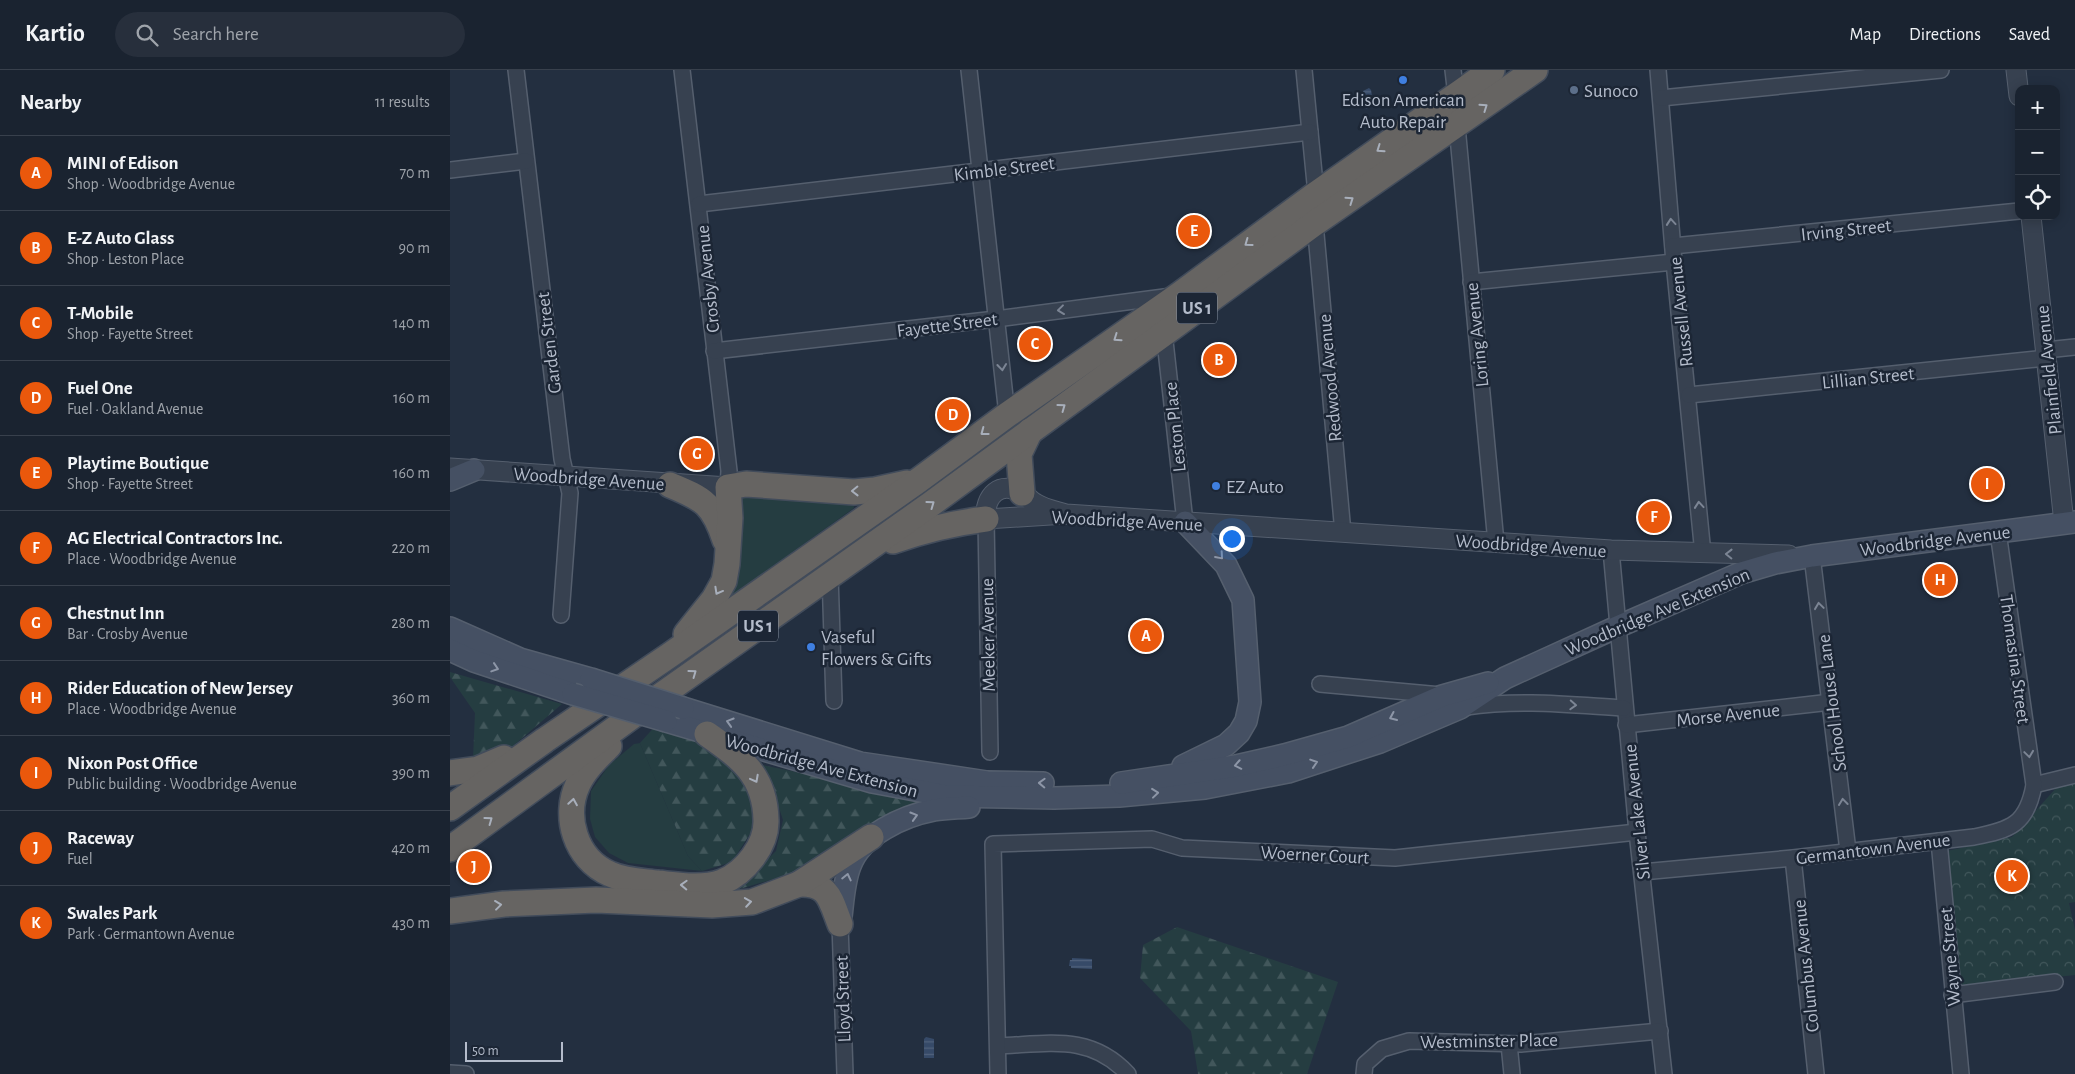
<!DOCTYPE html>
<meta charset="utf-8">
<style>
body{margin:0;font-family:"Alegreya Sans",sans-serif;background:#272f3c;color:#f1f3f6}
.controls{position:absolute;right:15px;top:15px;display:grid;overflow:hidden;border-radius:10px;box-shadow:0 2px 12px #0003}
.controls button{width:45px;height:45px;display:grid;place-items:center;padding:0;border:0;border-bottom:1px solid #38404c;background:#1a2330;color:#f1f3f6;font:25px sans-serif}
.scale{position:absolute;left:15px;bottom:12px;width:98px;box-sizing:border-box;padding-left:5px;border:2px solid #b4bccb;border-top:0;font-size:14px;line-height:18px;white-space:nowrap;color:#b4bccb;-webkit-text-stroke:4px #1c2635;paint-order:stroke}
.you{position:absolute;left:781px;top:468px;width:18px;height:18px;margin:-12px;border:4px solid #fff;border-radius:50%;background:#1a73e8;box-shadow:0 0 0 8px #1a73e833}
.badge{display:grid;place-items:center;width:32px;height:32px;border-radius:50%;background:#ea580c;color:#fff;font-size:16px;font-weight:700}
.pin{position:absolute;translate:-50% -50%;border:2px solid #fff;box-shadow:0 1px 5px #0006}
.list{margin:0;padding:0;list-style:none}
h2{display:flex;justify-content:space-between;align-items:center;height:65px;margin:0;padding:0 20px;font-size:21px}
h2 small{font-size:16px;font-weight:400;color:#9fa4ab}
.list li{display:grid;grid-template-columns:32px 1fr auto;gap:15px;align-items:center;box-sizing:border-box;height:75px;padding:0 20px;border-top:1px solid #38404c}
.list b{display:block;font-size:19px;white-space:nowrap}
.list p{margin:0;font-size:16px;white-space:nowrap;color:#9fa4ab}
.list em{font-size:16px;font-style:normal;color:#9fa4ab}
.icon{flex:none;width:28px;height:28px;fill:none;stroke:currentColor;stroke-width:2;stroke-linecap:round;stroke-linejoin:round}
.map{position:relative;flex:none;width:1625px;height:1004px;overflow:hidden}
header{display:flex;align-items:center;gap:30px;box-sizing:border-box;height:70px;padding:0 25px;background:#1a2330;border-bottom:1px solid #38404c}
header strong{font-size:24px}
nav{display:flex;gap:28px;margin-inline-start:auto;font-size:18px}
.search{width:350px;height:45px;background:#272f3c;display:flex;align-items:center;gap:12px;box-sizing:border-box;padding:0 18px;border-radius:28px;color:#9fa4ab;font-size:19px}
main{display:flex}
aside{flex:1;background:#1a2330}
.map>svg:first-child{display:block}
</style>
<header>
<strong>Kartio</strong>
<div class="search"><svg class="icon" aria-label="search" viewBox="0 0 24 24"><circle cx="10" cy="10" r="6"/><path d="M15 15l6 6"/></svg>Search here</div>
<nav><a>Map</a><a>Directions</a><a>Saved</a></nav>
</header>
<main>
<aside>
<h2>Nearby<small>11 results</small></h2>
<ul class="list">
<li><span class="badge">A</span><div><b>MINI of Edison</b><p>Shop · Woodbridge Avenue</p></div><em>70 m</em></li>
<li><span class="badge">B</span><div><b>E-Z Auto Glass</b><p>Shop · Leston Place</p></div><em>90 m</em></li>
<li><span class="badge">C</span><div><b>T-Mobile</b><p>Shop · Fayette Street</p></div><em>140 m</em></li>
<li><span class="badge">D</span><div><b>Fuel One</b><p>Fuel · Oakland Avenue</p></div><em>160 m</em></li>
<li><span class="badge">E</span><div><b>Playtime Boutique</b><p>Shop · Fayette Street</p></div><em>160 m</em></li>
<li><span class="badge">F</span><div><b>AG Electrical Contractors Inc.</b><p>Place · Woodbridge Avenue</p></div><em>220 m</em></li>
<li><span class="badge">G</span><div><b>Chestnut Inn</b><p>Bar · Crosby Avenue</p></div><em>280 m</em></li>
<li><span class="badge">H</span><div><b>Rider Education of New Jersey</b><p>Place · Woodbridge Avenue</p></div><em>360 m</em></li>
<li><span class="badge">I</span><div><b>Nixon Post Office</b><p>Public building · Woodbridge Avenue</p></div><em>390 m</em></li>
<li><span class="badge">J</span><div><b>Raceway</b><p>Fuel</p></div><em>420 m</em></li>
<li><span class="badge">K</span><div><b>Swales Park</b><p>Park · Germantown Avenue</p></div><em>430 m</em></li>
</ul>
</aside>
<div class="map">
<svg width="1625" height="1004" viewBox="0 0 1625 1004">
<defs>
<pattern id="forest-firs" width="22" height="20" patternUnits="userSpaceOnUse" patternTransform="scale(1.25)"><rect width="22" height="20" fill="#253d41"/><path d="M5 1l3.5 6h-7zM16 11l3.5 6h-7z" fill="#42575b"/></pattern>
<pattern id="park-crowns" width="20" height="18" patternUnits="userSpaceOnUse" patternTransform="scale(1.25)"><rect width="20" height="18" fill="#253d41"/><path d="M2 6a3 3 0 1 1 6 0M12 15a3 3 0 1 1 6 0" fill="none" stroke="#42575b"/></pattern>
<pattern id="water-rules" width="6" height="5" patternUnits="userSpaceOnUse" patternTransform="scale(1.25)"><rect width="6" height="5" fill="#364a68"/><path d="M0 2.5h6" fill="none" stroke="#51627c"/></pattern>
</defs>
<rect width="100%" height="100%" fill="#232f40"/>
<g fill="#253d41">
<path d="M 285,423 L 403,428 L 404,438 L 272,533 Z"/>
<path d="M 190,673 L 238,786 L 252,801 L 178,793 L 159,783 L 145,767 L 140,749 L 141,721 L 159,695 L 184,674 Z"/>
</g>
<g fill="url(#forest-firs)">
<path d="M 0,602 L 112,634 L 56,682 L 23,689 L 25,643 L 0,607 Z"/>
<path d="M 208,653 L 259,670 L 291,693 L 305,728 L 303,759 L 282,792 L 252,801 L 238,786 L 190,673 Z"/>
<path d="M 307,694 L 361,705 L 470,733 L 341,804 L 286,820 L 326,781 L 333,750 L 325,725 Z"/>
<path d="M 727,857 L 888,912 L 857,1004 L 748,1004 L 741,961 L 690,908 L 693,875 Z"/>
</g>
<path fill="url(#park-crowns)" d="M 1625,712 L 1625,832 L 1619,833 L 1625,860 L 1625,905 L 1510,917 L 1497,781 L 1562,767 L 1608,716 Z"/>
<g fill="url(#water-rules)">
<path d="M 919,18 L 921,20 L 923,32 L 917,39 L 912,36 L 913,21 Z"/>
<path d="M 622,888 L 642,889 L 642,899 L 621,898 L 621,896 L 619,896 L 620,890 L 622,890 Z"/>
<path d="M 476,967 L 484,969 L 484,988 L 474,988 L 474,969 Z"/>
</g>
<g fill="none" stroke-linecap="round" stroke-linejoin="round">
<defs>
<g id="minor">
<path d="M 66,0 L 112,389 L 120,423 L 111,545"/>
<path d="M 232,0 L 279,401 L 278,417"/>
<path d="M 519,0 L 557,345"/>
<path d="M 854,0 L 866,124"/>
<path d="M 1003,0 L 1006,26"/>
<path d="M 1208,0 L 1224,192 L 1253,484"/>
<path d="M 1211,28 L 1491,0"/>
<path d="M 1007,56 L 1046,473"/>
<path d="M 0,100 L 76,91"/>
<path d="M 249,134 L 860,62"/>
<path d="M 865,153 L 893,463"/>
<path d="M 1223,176 L 1569,141"/>
<path d="M 1021,212 L 1224,192"/>
<path d="M 714,262 L 735,452"/>
<path d="M 1596,280 L 1625,277"/>
<path d="M 264,281 L 546,249 L 722,226"/>
<path d="M 1239,325 L 1596,288"/>
<path d="M 536,449 L 540,682"/>
<path d="M 1161,480 L 1187,762 L 1214,1004"/>
<path d="M 1362,486 L 1398,781"/>
<path d="M 380,504 L 384,631"/>
<path d="M 870,614 L 991,625"/>
<path d="M 1016,637 C 1069,629 1122,635 1174,638"/>
<path d="M 1176,655 L 1381,632"/>
<path d="M 1584,715 L 1625,705"/>
<path d="M 1489,771 L 1511,1004"/>
<path d="M 1343,788 L 1366,1004"/>
<path d="M 1192,802 L 1343,788 L 1524,767 C 1561,760 1577,754 1584,715 L 1548,462"/>
<path d="M 390,854 L 395,1004"/>
<path d="M 1502,925 L 1605,912"/>
<path d="M 1059,974 L 1062,1004"/>
<path d="M 548,976 C 598,974 640,963 678,1004"/>
<path d="M 0,1003 L 16,1004"/>
<path d="M 548,1004 L 543,774 L 702,769 L 732,778 L 945,788 L 1187,762"/>
<path d="M 914,1004 L 915,994 L 932,979 L 959,971 L 1071,974 L 1210,961"/>
</g>
<g id="tertiary">
<path d="M 1566,0 L 1569,26"/>
<path d="M 1581,146 L 1614,453"/>
<path d="M 0,398 L 278,417"/>
<path d="M 616,444 C 606,441 594,439 585,433 C 581,431 577,426 573,424 C 550,409 534,426 536,449 L 616,444 L 1161,480 L 1339,485"/>
</g>
<g id="secondary">
<path d="M 0,410 L 24,400"/>
<path d="M 0,558 L 70,589 L 141,609"/>
<path d="M 0,580 L 24,591 L 123,624"/>
<path d="M 233,638 L 410,693 L 537,712 L 593,713"/>
<path d="M 216,651 L 422,712 L 497,726 L 604,728 L 669,726 L 755,718 L 838,702 L 930,672 L 1010,638 L 1055,608 L 1167,557 L 1291,503 L 1325,493 L 1362,486 L 1625,452"/>
<path d="M 733,696 L 776,675 L 789,663 L 796,651 L 800,632 L 793,530 L 776,495 L 735,452"/>
<path d="M 671,713 L 786,696 L 834,685 L 898,667 L 992,626 L 1038,613"/>
<path d="M 390,854 C 393,835 393,814 400,796 C 411,765 453,746 484,740 C 496,738 508,738 519,737"/>
</g>
<g id="trunk">
<path d="M 220,415 C 254,429 263,434 275,470"/>
<path d="M 572,423 L 569,384 L 580,361"/>
<path d="M 443,471 C 474,460 503,453 536,449"/>
<path d="M 236,564 L 264,529 L 274,511 L 277,494 L 280,448 L 278,417 L 296,414 L 404,422 L 425,420 L 457,413"/>
<path d="M 159,676 C 148,687 135,699 128,714 C 113,746 125,789 160,804 C 175,811 192,811 208,813 C 228,815 252,819 272,812 C 295,803 317,775 316,750 C 315,705 291,688 257,664"/>
<path d="M 0,703 L 28,699 L 54,688"/>
<path d="M 0,738 L 95,670 L 220,585 L 469,410 L 557,345 L 729,225 L 866,124 L 1042,0"/>
<path d="M 0,779 L 203,631 L 481,434 L 865,153 L 1085,0"/>
<path d="M 349,814 C 379,813 380,829 390,854"/>
<path d="M 0,841 L 54,834 L 146,830 L 262,835 L 302,832 L 349,814 L 421,767"/>
</g>
</defs>
<use href="#minor" stroke="#555f6e" stroke-width="18"/>
<use href="#tertiary" stroke="#555f6e" stroke-width="21"/>
<use href="#secondary" stroke="#555f6e" stroke-width="24"/>
<use href="#trunk" stroke="#424c5b" stroke-width="28"/>
<use href="#minor" stroke="#374150" stroke-width="15"/>
<use href="#tertiary" stroke="#374150" stroke-width="19"/>
<use href="#secondary" stroke="#455063" stroke-width="21"/>
<use href="#trunk" stroke="#666462" stroke-width="25"/>
<defs>
<g id="secondary-bridge">
<path d="M 141,609 L 233,638"/>
<path d="M 123,624 L 216,651"/>
</g>
</defs>
<use href="#secondary-bridge" stroke="#555f6e" stroke-width="24" stroke-linecap="butt"/>
<use href="#secondary-bridge" stroke="#455063" stroke-width="21"/>
</g>
<defs><path id="oneway-chevron" d="M-2-3.5L2.5 0L-2 3.5" fill="none" stroke-width="1.6" stroke-linecap="round" stroke-linejoin="round" transform="scale(1.25)"/></defs>
<g stroke="#a8afbb">
<use href="#oneway-chevron" transform="translate(1034 37) rotate(-35)"/>
<use href="#oneway-chevron" transform="translate(930 79) rotate(145)"/>
<use href="#oneway-chevron" transform="translate(900 130) rotate(-35)"/>
<use href="#oneway-chevron" transform="translate(798 173) rotate(144)"/>
<use href="#oneway-chevron" transform="translate(667 268) rotate(145)"/>
<use href="#oneway-chevron" transform="translate(612 337) rotate(-36)"/>
<use href="#oneway-chevron" transform="translate(534 362) rotate(143)"/>
<use href="#oneway-chevron" transform="translate(405 421) rotate(179)"/>
<use href="#oneway-chevron" transform="translate(481 434) rotate(-36)"/>
<use href="#oneway-chevron" transform="translate(268 521) rotate(119)"/>
<use href="#oneway-chevron" transform="translate(243 603) rotate(-36)"/>
<use href="#oneway-chevron" transform="translate(305 709) rotate(62)"/>
<use href="#oneway-chevron" transform="translate(123 732) rotate(-81)"/>
<use href="#oneway-chevron" transform="translate(39 750) rotate(-36)"/>
<use href="#oneway-chevron" transform="translate(234 815) rotate(-178)"/>
<use href="#oneway-chevron" transform="translate(298 832) rotate(-9)"/>
<use href="#oneway-chevron" transform="translate(48 835) rotate(-7)"/>
</g>
<g stroke="#7c8594">
<use href="#oneway-chevron" transform="translate(1221 152) rotate(-95)"/>
<use href="#oneway-chevron" transform="translate(611 240) rotate(173)"/>
<use href="#oneway-chevron" transform="translate(552 297) rotate(84)"/>
<use href="#oneway-chevron" transform="translate(1249 435) rotate(-95)"/>
<use href="#oneway-chevron" transform="translate(1279 484) rotate(-179)"/>
<use href="#oneway-chevron" transform="translate(1369 536) rotate(-98)"/>
<use href="#oneway-chevron" transform="translate(1123 635) rotate(3)"/>
<use href="#oneway-chevron" transform="translate(1579 684) rotate(82)"/>
<use href="#oneway-chevron" transform="translate(1393 732) rotate(-97)"/>
</g>
<g stroke="#8d96a7">
<use href="#oneway-chevron" transform="translate(770 486) rotate(49)"/>
<use href="#oneway-chevron" transform="translate(45 598) rotate(18)"/>
<use href="#oneway-chevron" transform="translate(943 647) rotate(156)"/>
<use href="#oneway-chevron" transform="translate(280 652) rotate(-163)"/>
<use href="#oneway-chevron" transform="translate(864 693) rotate(-18)"/>
<use href="#oneway-chevron" transform="translate(788 695) rotate(169)"/>
<use href="#oneway-chevron" transform="translate(592 713) rotate(-178)"/>
<use href="#oneway-chevron" transform="translate(705 723) rotate(-6)"/>
<use href="#oneway-chevron" transform="translate(464 746) rotate(-17)"/>
<use href="#oneway-chevron" transform="translate(397 807) rotate(-77)"/>
</g>
<g fill="#3f7fe0" stroke="#1c2635" stroke-width="2">
<circle cx="953" cy="10" r="5"/>
<circle cx="766" cy="416" r="5"/>
<circle cx="361" cy="577" r="5"/>
</g>
<circle fill="#5c6f8a" stroke="#1c2635" stroke-width="2" cx="1124" cy="20" r="5"/>
<g text-anchor="middle" stroke-width="5" stroke-linejoin="round" paint-order="stroke">
<g fill="#1c2635" stroke="#868f9e" stroke-width="1">
<rect x="727" y="222.5" width="40" height="31" rx="4"/>
<rect x="288" y="540.5" width="40" height="31" rx="4"/>
</g>
<g font-size="18" font-weight="bold" fill="#b4bccb">
<text x="747" y="244">US 1</text>
<text x="308" y="562">US 1</text>
</g>
<g font-size="19" fill="#b4bccb" stroke="#1c2635" text-anchor="start">
<text x="1134" y="27">Sunoco</text>
<text x="953" y="36" text-anchor="middle">Edison American<tspan x="953" dy="22">Auto Repair</tspan></text>
<text x="776" y="423">EZ Auto</text>
<text x="371" y="573">Vaseful<tspan x="371" dy="22">Flowers &amp; Gifts</tspan></text>
</g>
<g font-size="19" fill="#b4bccb" stroke="#1c2635">
<text transform="translate(554 98) rotate(-7)" y="7">Kimble Street</text>
<text transform="translate(1396 159) rotate(-6)" y="7">Irving Street</text>
<text transform="translate(257 209) rotate(-96)" y="7">Crosby Avenue</text>
<text transform="translate(1230 242) rotate(-96)" y="7">Russell Avenue</text>
<text transform="translate(497 254) rotate(-7)" y="7">Fayette Street</text>
<text transform="translate(1026 265) rotate(-96)" y="7">Loring Avenue</text>
<text transform="translate(98 273) rotate(-97)" y="7">Garden Street</text>
<text transform="translate(1598 300) rotate(-96)" y="7">Plainfield Avenue</text>
<text transform="translate(1418 307) rotate(-6)" y="7">Lillian Street</text>
<text transform="translate(879 308) rotate(-95)" y="7">Redwood Avenue</text>
<text transform="translate(724 357) rotate(-96)" y="7">Leston Place</text>
<text transform="translate(139 408) rotate(4)" y="7">Woodbridge Avenue</text>
<text transform="translate(677 450) rotate(3)" y="7">Woodbridge Avenue</text>
<text transform="translate(1485 470) rotate(-7)" y="7">Woodbridge Avenue</text>
<text transform="translate(1081 475) rotate(4)" y="7">Woodbridge Avenue</text>
<text transform="translate(1207 541) rotate(-23)" y="7">Woodbridge Ave Extension</text>
<text transform="translate(537 565) rotate(-91)" y="7">Meeker Avenue</text>
<text transform="translate(1566 589) rotate(82)" y="7">Thomasina Street</text>
<text transform="translate(1381 633) rotate(-97)" y="7">School House Lane</text>
<text transform="translate(1278 644) rotate(-6)" y="7">Morse Avenue</text>
<text transform="translate(372 695) rotate(15)" y="7">Woodbridge Ave Extension</text>
<text transform="translate(1186 742) rotate(-96)" y="7">Silver Lake Avenue</text>
<text transform="translate(1423 778) rotate(-7)" y="7">Germantown Avenue</text>
<text transform="translate(865 784) rotate(3)" y="7">Woerner Court</text>
<text transform="translate(1499 887) rotate(-95)" y="7">Wayne Street</text>
<text transform="translate(1355 896) rotate(-96)" y="7">Columbus Avenue</text>
<text transform="translate(392 929) rotate(-92)" y="7">Lloyd Street</text>
<text transform="translate(1039 970) rotate(-1)" y="7">Westminster Place</text>
</g>
</g>
</svg>
<div class="controls">
<button>+</button>
<button>−</button>
<button><svg class="icon" aria-label="locate" viewBox="0 0 24 24"><circle cx="12" cy="12" r="6"/><path d="M12 2v4M12 18v4M2 12h4M18 12h4"/></svg></button>
</div>
<div class="scale">50 m</div>
<div class="you"></div>
<div class="pin badge" style="left:696px;top:566px">A</div>
<div class="pin badge" style="left:769px;top:290px">B</div>
<div class="pin badge" style="left:585px;top:274px">C</div>
<div class="pin badge" style="left:503px;top:345px">D</div>
<div class="pin badge" style="left:744px;top:161px">E</div>
<div class="pin badge" style="left:1204px;top:447px">F</div>
<div class="pin badge" style="left:247px;top:384px">G</div>
<div class="pin badge" style="left:1490px;top:510px">H</div>
<div class="pin badge" style="left:1537px;top:414px">I</div>
<div class="pin badge" style="left:24px;top:797px">J</div>
<div class="pin badge" style="left:1562px;top:806px">K</div>
</div>
</main>
